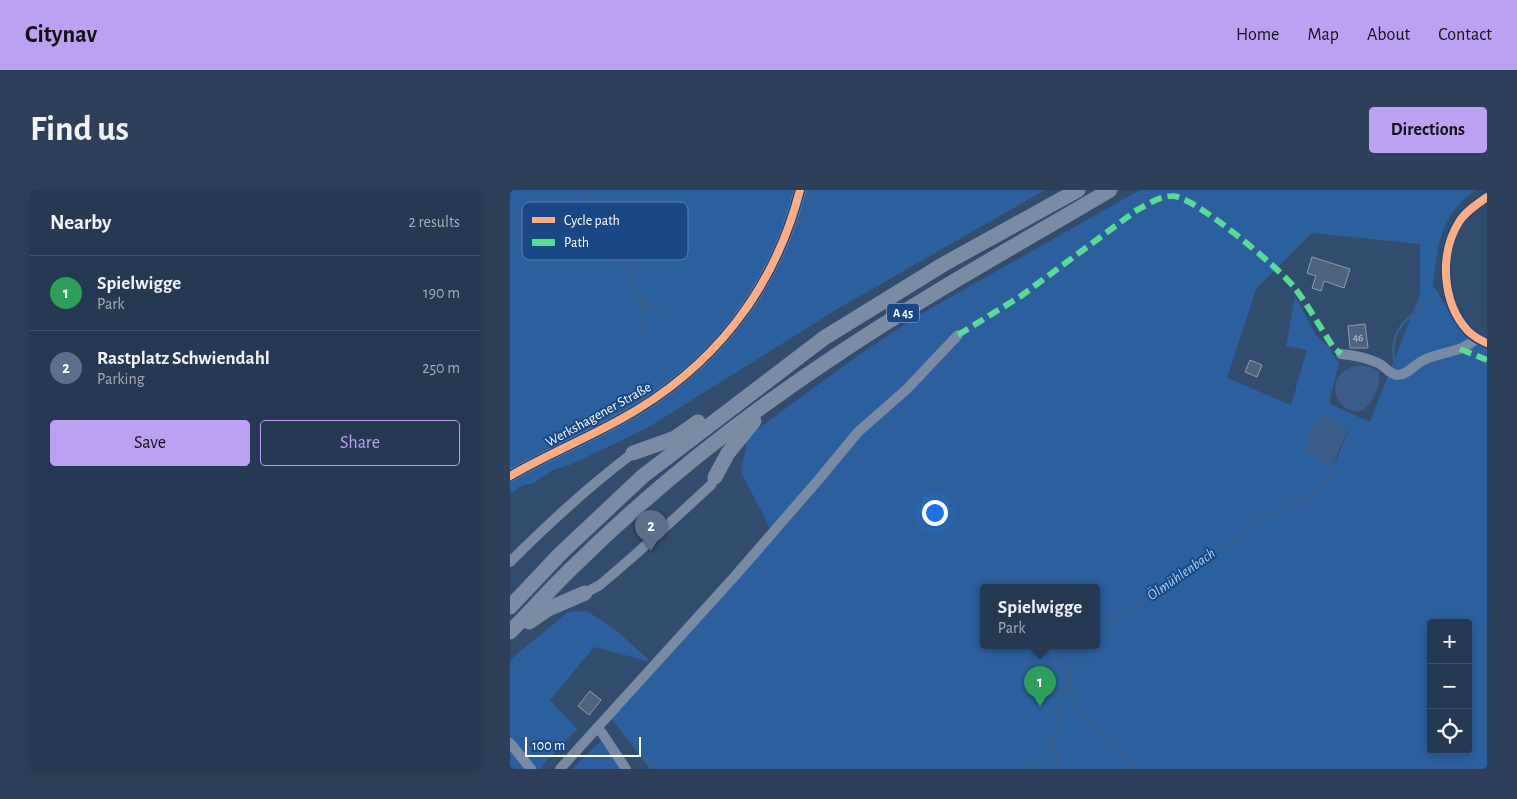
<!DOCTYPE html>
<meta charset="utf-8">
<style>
body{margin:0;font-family:"Alegreya Sans",sans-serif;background:#2e4059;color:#f1f3f6}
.controls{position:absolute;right:15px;bottom:15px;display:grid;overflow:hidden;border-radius:5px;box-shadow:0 2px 8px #0003}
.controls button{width:45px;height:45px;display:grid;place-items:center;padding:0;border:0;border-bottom:1px solid #425369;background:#263952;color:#f1f3f6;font:25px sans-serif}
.scale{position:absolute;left:15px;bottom:12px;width:116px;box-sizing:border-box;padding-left:5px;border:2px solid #fff;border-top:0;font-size:14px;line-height:18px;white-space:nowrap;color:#fff;-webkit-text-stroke:4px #194886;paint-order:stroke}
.you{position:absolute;left:424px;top:322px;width:18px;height:18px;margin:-12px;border:4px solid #fff;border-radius:50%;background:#1a73e8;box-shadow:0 0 0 8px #1a73e833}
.badge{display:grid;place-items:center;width:32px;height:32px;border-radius:50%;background:#bca0f2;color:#fff;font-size:16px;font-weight:700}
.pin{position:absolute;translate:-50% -41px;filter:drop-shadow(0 1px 2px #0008)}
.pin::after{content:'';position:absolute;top:26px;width:18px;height:15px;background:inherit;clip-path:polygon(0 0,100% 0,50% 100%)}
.popup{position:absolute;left:470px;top:394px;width:120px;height:65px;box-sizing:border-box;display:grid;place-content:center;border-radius:5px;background:#263952;filter:drop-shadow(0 1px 4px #0005);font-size:16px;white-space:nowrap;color:#a4acb8}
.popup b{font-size:19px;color:#f1f3f6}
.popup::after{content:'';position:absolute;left:50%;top:100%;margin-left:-10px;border:10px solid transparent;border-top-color:#263952}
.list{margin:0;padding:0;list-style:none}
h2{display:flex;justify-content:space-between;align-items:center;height:65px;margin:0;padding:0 20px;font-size:21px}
h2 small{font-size:16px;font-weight:400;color:#a4acb8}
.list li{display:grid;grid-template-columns:32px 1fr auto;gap:15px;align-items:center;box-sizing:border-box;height:75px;padding:0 20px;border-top:1px solid #425369}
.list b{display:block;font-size:19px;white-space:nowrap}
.list p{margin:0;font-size:16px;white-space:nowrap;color:#a4acb8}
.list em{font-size:16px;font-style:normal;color:#a4acb8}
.actions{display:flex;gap:10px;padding:15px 20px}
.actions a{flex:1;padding:11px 0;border:1px solid #bca0f2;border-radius:5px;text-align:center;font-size:18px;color:#bca0f2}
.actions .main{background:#bca0f2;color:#111}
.icon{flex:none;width:28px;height:28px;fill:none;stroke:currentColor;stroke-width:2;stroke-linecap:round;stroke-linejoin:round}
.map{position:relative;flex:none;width:977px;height:579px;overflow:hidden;border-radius:5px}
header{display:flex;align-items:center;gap:30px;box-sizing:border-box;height:70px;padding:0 25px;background:#bca0f2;color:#111}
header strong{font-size:24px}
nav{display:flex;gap:28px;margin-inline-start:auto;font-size:18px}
.intro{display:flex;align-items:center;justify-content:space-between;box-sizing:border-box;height:120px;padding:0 30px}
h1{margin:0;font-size:35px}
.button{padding:12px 22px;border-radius:5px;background:#bca0f2;color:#111;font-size:18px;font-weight:700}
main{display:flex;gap:30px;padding:0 30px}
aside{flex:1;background:#263952;border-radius:5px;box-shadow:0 2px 8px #0003}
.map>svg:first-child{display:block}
</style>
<header>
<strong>Citynav</strong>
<nav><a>Home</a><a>Map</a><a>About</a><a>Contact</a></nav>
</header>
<div class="intro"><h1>Find us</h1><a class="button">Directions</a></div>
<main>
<aside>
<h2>Nearby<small>2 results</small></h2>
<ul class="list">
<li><span class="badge" style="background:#2e9e5b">1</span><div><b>Spielwigge</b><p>Park</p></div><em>190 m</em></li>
<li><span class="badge" style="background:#5c6f8a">2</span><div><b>Rastplatz Schwiendahl</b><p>Parking</p></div><em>250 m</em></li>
</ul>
<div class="actions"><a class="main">Save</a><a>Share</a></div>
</aside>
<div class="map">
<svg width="977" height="579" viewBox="0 0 977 579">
<rect width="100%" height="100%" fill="#324c6e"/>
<g fill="#2c5f9d" fill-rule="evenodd">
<path d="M 0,0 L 535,0 L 329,118 L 137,238 L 60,275 L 43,280 L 22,294 L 13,295 L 0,304 Z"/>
<path d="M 630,0 L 965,0 C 930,26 928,54 923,95 C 938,118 950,146 977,158 L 977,579 L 140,579 L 101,528 L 261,350 L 259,336 L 231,282 L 238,246 L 350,164 L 409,125 ZM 802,43 L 910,54 L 910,104 L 860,232 L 820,214 L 820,207 L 829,174 L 819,157 L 806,145 L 785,106 L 776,156 L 797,160 L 781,215 L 717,188 L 746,99 ZM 814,225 L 827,231 L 839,239 L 824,275 L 814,275 L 810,269 L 796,261 C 797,247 804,235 814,225 ZM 474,398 L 586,398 L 586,456 L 474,456 ZM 921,433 L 958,433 L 958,560 L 921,560 Z"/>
<path d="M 77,421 L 107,441 L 141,472 L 84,457 L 40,510 L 67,539 L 31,577 L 32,579 L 0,579 L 0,470 L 58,422 Z"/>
<path d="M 91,551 L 111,579 L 62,579 Z"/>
</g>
<g fill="#3a5c89">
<path d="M 849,175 L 861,177 L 869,182 C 870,192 868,199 863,208 C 844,248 797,187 849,175 Z"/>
<path d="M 814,225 L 827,231 L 839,239 L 829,259 L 824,275 L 817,279 L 810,269 L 796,261 C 797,250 803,230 814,225 Z"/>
</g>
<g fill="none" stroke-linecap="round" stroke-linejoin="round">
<g stroke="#3a5c89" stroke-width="2.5">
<path d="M 78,0 L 84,16 L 84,44 L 115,76 L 123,91 L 131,110 L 134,145"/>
<path d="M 131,110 L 153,127"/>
<path d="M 885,176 C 878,144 892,129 920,113"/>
<path d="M 586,443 L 617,419 L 653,399 L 706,359 L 718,353 L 733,349 L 737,340 L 746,336 L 750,328 L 760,325 L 766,319 L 787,313 L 816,292 L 828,280"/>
<path d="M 570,456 L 564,460 L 562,468 L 558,498 L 562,508 L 591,548 L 616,569 L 624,579"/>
<path d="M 525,481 L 564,460"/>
<path d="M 543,549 L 549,579"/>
<path d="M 519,579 L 529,571 L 534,557 L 543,549 L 548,538 L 549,527 L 548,505 L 559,490"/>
</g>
</g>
<g fill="#4e637e" stroke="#8c9cb1">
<path d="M 802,67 L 840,79 L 834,98 L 814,91 L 811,101 L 802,98 L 806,86 L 797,83 Z"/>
<path d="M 855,134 L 858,158 L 840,158 L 838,136 Z"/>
<path d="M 740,170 L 752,175 L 747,187 L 735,182 Z"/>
<path d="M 80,501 L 91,510 L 79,525 L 68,516 Z"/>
</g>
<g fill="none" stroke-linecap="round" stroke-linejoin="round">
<g stroke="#788ba3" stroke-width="10">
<path d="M 977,7 C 967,14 955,22 949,32 C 929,64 932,113 958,141 C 963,146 970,150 977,153"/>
<path d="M 831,164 C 843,165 857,168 868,173 C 875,176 880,185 888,185 C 897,185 905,174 914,170 C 932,161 952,163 967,148"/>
<path d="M 0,372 C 39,333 79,296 123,263"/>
<path d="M 75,403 L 90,395 L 126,364 L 201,295 L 205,287"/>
<path d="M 87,538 L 225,386 L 310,288 L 348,242 L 397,199 L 448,145"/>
<path d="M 0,553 L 21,579"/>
<path d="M 50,579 L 87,538 L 92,543 L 116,579"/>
</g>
<path stroke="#7888a1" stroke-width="12" d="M 0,286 C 36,265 75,249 111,229 C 202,179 264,101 290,0"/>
<g stroke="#798ca3" stroke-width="15">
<path d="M 123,263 L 165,248 L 188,232"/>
<path d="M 205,287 L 218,263 L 244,231"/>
<path d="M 0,417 L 50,364 L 133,286 L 314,148 L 434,74 L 568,0"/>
<path d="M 19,432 L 38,419 L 75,403"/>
<path d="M 0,442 C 21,421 41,398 63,377 C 143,298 234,226 328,164 C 416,105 509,54 600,0"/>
</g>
<g stroke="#5adb95" stroke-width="6" stroke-dasharray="12 6" stroke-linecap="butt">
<path d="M 448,145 L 511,106 L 627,20 C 637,15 649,6 662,6 C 683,5 769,78 784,97 C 798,115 811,139 824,158 L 831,164"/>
<path d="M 950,159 L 977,170"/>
</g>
<defs>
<g id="cycleway">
<path d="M 977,7 C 967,14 955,22 949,32 C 929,64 932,113 958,141 C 963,146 970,150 977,153"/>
<path d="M 0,286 C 36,265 75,249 111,229 C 202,179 264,101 290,0"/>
</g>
</defs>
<use href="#cycleway" stroke="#194886" stroke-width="11"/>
<use href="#cycleway" stroke="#ffac80" stroke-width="8"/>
</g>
<g text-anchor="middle" stroke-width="4" stroke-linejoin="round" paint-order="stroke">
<g font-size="11" fill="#d3d8df">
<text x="848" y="151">46</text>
</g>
<rect fill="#194886" stroke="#bac8db" stroke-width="1" x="377" y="113.5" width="32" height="19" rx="4"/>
<g font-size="12" font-weight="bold" fill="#fff">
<text x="393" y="127">A 45</text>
</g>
<g font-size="14" fill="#fff" stroke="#194886">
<text transform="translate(88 224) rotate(-29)" y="5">Werkshagener Straße</text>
</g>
<g font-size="15" font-style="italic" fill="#abccf4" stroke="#194886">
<text transform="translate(671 384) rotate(-35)" y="5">Ölmühlenbach</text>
</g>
</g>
<rect x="12" y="12" width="166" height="58" rx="8" fill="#194886" stroke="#5e7faa" stroke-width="1"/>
<rect x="22" y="27" width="23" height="6" fill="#ffac80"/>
<rect x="22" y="49" width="23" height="7" fill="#5adb95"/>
<g font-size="14" fill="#fff">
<text x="54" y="35">Cycle path</text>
<text x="54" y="57">Path</text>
</g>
</svg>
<div class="controls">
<button>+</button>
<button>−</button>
<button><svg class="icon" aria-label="locate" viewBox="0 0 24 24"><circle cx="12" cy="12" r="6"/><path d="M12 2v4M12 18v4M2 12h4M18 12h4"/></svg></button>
</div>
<div class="scale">100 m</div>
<div class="you"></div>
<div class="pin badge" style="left:530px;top:517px;background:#2e9e5b">1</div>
<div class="popup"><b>Spielwigge</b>Park</div>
<div class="pin badge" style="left:141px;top:361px;background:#5c6f8a">2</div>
</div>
</main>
